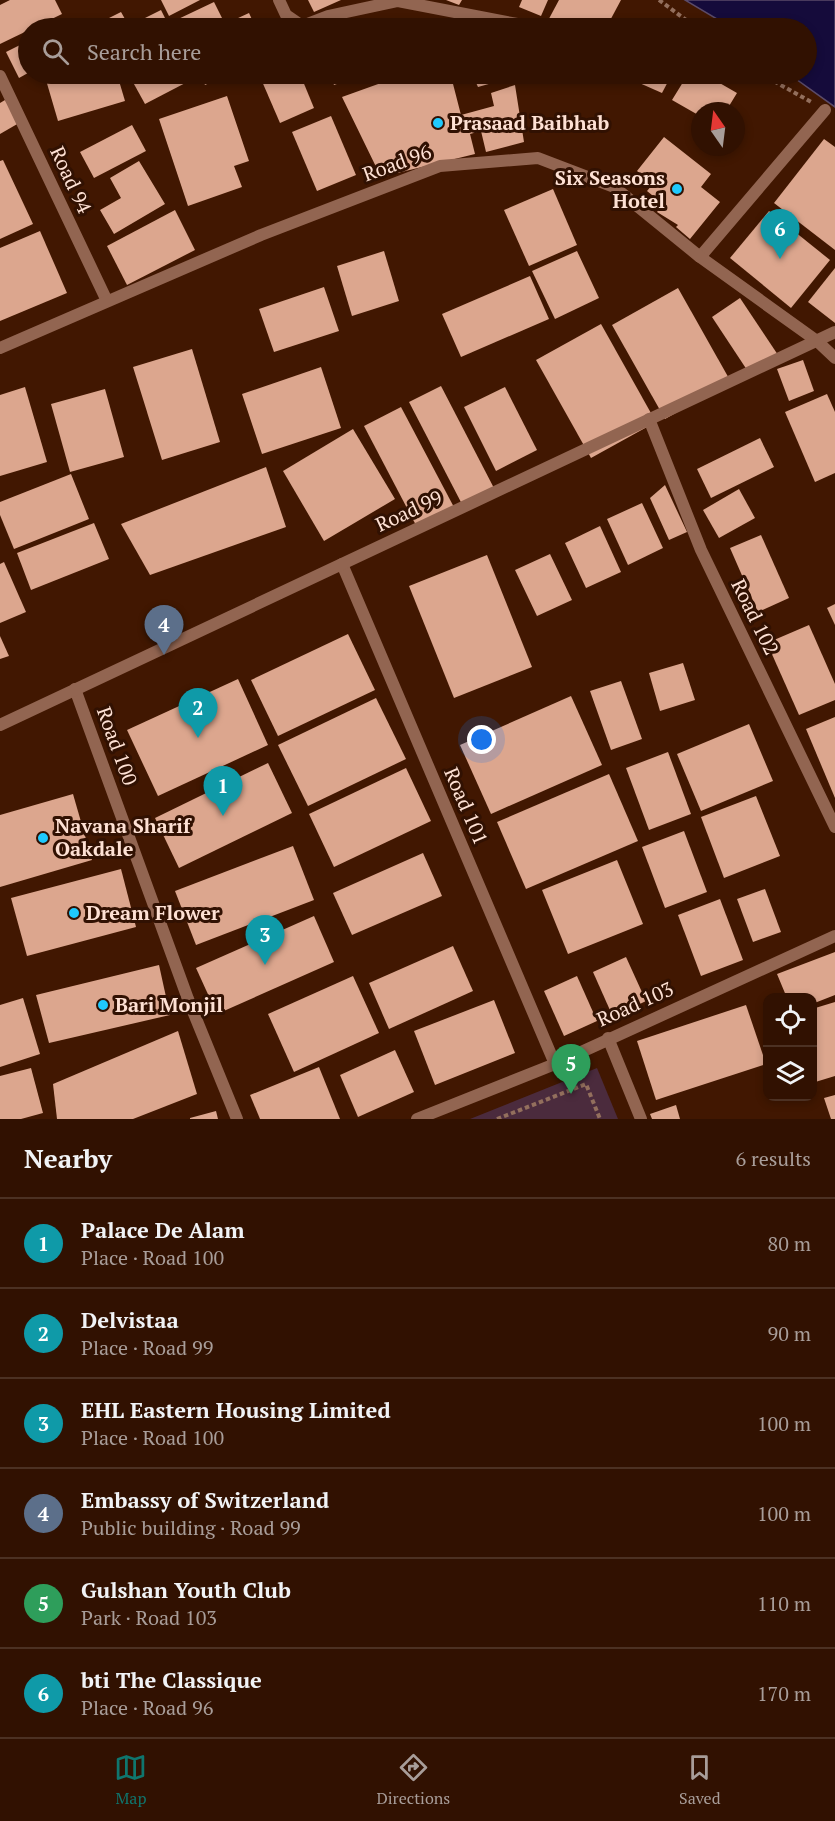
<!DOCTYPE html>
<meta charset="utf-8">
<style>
body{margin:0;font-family:"PT Serif",serif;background:#3d1f10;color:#f1f3f6}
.controls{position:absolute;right:18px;bottom:18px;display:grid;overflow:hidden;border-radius:12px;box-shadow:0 3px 9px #0003}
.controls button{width:54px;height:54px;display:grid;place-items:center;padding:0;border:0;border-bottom:2px solid #4c3123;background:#311101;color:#f1f3f6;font:30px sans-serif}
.compass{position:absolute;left:691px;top:102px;width:54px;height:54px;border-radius:50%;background:#311101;box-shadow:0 3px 9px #0003;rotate:346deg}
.you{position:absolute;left:482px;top:740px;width:21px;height:21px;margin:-15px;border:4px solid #fff;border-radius:50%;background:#1a73e8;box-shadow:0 0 0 9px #1a73e833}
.badge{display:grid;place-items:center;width:39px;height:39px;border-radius:50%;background:#0f766e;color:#fff;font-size:20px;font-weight:700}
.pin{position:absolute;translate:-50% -50px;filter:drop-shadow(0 2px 3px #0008)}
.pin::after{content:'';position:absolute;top:32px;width:21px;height:18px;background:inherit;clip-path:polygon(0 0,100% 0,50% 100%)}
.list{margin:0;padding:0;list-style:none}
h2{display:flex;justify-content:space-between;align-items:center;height:78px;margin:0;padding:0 24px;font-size:26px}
h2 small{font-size:20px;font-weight:400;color:#a89d99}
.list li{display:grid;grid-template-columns:39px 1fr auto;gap:18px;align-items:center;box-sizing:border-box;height:90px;padding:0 24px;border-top:2px solid #4c3123}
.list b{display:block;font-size:22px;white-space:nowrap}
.list p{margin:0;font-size:20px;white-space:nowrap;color:#a89d99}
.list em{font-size:20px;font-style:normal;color:#a89d99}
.icon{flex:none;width:33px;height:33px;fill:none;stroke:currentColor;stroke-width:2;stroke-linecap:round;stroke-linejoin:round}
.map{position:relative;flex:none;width:835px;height:1119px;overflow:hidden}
.search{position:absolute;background:#311101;box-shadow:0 3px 9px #0003;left:18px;right:18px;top:18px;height:66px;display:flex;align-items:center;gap:15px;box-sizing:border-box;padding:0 21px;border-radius:33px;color:#a89d99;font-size:22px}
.sheet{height:618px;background:#311101}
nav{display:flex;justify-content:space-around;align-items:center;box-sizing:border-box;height:84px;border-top:2px solid #4c3123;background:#311101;font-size:16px;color:#a89d99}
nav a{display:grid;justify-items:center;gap:3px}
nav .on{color:#0f766e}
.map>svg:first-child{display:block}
</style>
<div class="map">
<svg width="835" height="1119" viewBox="0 0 835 1119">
<rect width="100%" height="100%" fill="#411701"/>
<path fill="#4b2b3d" d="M 597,1068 L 618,1119 L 470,1119 Z"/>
<path fill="#150b3b" stroke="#5b4b69" stroke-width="1.5" d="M 685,0 L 835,0 L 835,107 L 789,74 L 806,74 L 806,28 L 732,28 Z"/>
<g fill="#dca68e">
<path d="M 10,0 L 55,0 L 62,14 L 0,44 L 0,5 Z"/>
<path d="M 161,0 L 200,0 L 169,16 Z"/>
<path d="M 308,0 L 341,0 L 314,12 Z"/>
<path d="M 446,0 L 462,0 L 459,5 Z"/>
<path d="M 522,0 L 548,0 L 541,16 L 519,7 Z"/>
<path d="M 559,0 L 621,0 L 606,28 L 544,28 Z"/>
<path d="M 214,2 L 225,24 L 249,13 L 256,28 L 178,28 L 174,21 Z"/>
<path d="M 161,10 L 170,28 L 104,28 L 101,22 L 121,12 L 129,26 Z"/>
<path d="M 617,23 L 628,28 L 617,28 Z"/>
<path d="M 386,24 L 407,27 L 406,28 L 374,28 Z"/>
<path d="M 28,41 L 28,73 L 19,78 L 6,52 Z"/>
<path d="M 68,74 L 117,74 L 125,101 L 58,121 L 46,80 Z"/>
<path d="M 132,74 L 190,74 L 193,79 L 145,104 L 129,75 Z"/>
<path d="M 200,74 L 230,74 L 205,85 Z"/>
<path d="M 275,74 L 300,74 L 314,108 L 280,123 L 261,79 Z"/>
<path d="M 330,74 L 365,74 L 334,85 Z"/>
<path d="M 406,74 L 513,74 L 514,77 L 478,87 L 472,74 L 452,80 L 461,115 L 494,106 L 491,93 L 515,85 L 524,142 L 486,152 L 481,131 L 470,134 L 475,154 L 381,177 L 342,97 Z"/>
<path d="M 619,74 L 672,74 L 662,93 Z"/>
<path d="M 688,74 L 704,74 L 737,93 L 726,111 L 700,111 L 700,116 L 672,100 Z"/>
<path d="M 227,96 L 249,161 L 234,166 L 242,187 L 188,206 L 159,119 Z"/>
<path d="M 5,100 L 19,123 L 0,134 L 0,103 Z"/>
<path d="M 331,116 L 356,175 L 317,191 L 292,132 Z"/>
<path d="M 132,125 L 146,151 L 94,178 L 80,152 Z"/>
<path d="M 664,137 L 711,174 L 701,187 L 720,202 L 690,239 L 676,227 L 678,225 L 657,212 L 663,204 L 647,191 L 653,184 L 637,171 Z"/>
<path d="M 824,139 L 835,147 L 835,250 L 774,203 Z"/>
<path d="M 3,160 L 33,224 L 0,239 L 0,161 Z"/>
<path d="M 139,161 L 165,204 L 114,234 L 100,210 L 121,198 L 110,178 Z"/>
<path d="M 553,189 L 577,245 L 529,266 L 504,210 Z"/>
<path d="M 175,210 L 195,250 L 127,285 L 107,246 Z"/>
<path d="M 769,211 L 830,260 L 791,308 L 730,258 Z"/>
<path d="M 40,231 L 67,293 L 0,321 L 0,248 Z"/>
<path d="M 384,251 L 399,301 L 352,316 L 337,266 Z"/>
<path d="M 577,251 L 599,298 L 555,319 L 532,271 Z"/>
<path d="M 835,268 L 835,323 L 808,302 Z"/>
<path d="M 530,276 L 549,319 L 461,357 L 442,314 Z"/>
<path d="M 324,287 L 339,331 L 274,352 L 259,309 Z"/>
<path d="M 678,288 L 731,382 L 665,419 L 612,325 Z"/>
<path d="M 740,298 L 778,355 L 749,373 L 712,317 Z"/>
<path d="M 601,324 L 656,422 L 591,458 L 536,360 Z"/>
<path d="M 192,349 L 220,442 L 162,460 L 133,367 Z"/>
<path d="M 803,360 L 814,391 L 789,401 L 777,369 Z"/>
<path d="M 321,367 L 341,428 L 262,454 L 242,394 Z"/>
<path d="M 441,386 L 496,492 L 464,508 L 409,402 Z"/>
<path d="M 25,387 L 47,462 L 0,476 L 0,395 Z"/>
<path d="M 505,387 L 537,450 L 496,471 L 464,407 Z"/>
<path d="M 105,389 L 124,457 L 70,472 L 51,404 Z"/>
<path d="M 827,394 L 835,412 L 835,473 L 815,482 L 785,412 Z"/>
<path d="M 401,407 L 456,511 L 419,531 L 364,426 Z"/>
<path d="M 353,429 L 395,499 L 324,541 L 283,471 Z"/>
<path d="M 760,438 L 774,467 L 711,498 L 697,469 Z"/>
<path d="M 266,467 L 286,527 L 150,575 L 121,524 Z"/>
<path d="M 71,474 L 89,519 L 14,549 L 0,515 L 0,502 Z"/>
<path d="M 665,485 L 687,532 L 669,540 L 650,498 Z"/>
<path d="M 739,489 L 755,518 L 719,538 L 703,510 Z"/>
<path d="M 642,503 L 663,548 L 628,565 L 607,519 Z"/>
<path d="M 94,523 L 109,559 L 31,590 L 17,553 Z"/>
<path d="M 600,526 L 621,572 L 586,588 L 565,543 Z"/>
<path d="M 761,535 L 789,598 L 758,612 L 730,548 Z"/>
<path d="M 550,554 L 572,600 L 537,616 L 515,570 Z"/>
<path d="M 487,555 L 532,667 L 454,698 L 409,586 Z"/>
<path d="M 4,562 L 26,612 L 0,623 L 0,564 Z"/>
<path d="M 835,604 L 835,625 L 827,608 Z"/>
<path d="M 809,625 L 835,684 L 835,700 L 799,715 L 767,643 Z"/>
<path d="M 348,634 L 375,690 L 278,736 L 251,680 Z"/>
<path d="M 0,636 L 9,656 L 0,659 Z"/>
<path d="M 683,663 L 695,700 L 660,711 L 649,673 Z"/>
<path d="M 238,679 L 268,745 L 158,796 L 127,730 Z"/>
<path d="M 621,681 L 642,739 L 611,750 L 590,691 Z"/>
<path d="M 571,696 L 602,765 L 491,814 L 460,745 Z"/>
<path d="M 376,698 L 406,759 L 308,806 L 278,745 Z"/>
<path d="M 835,717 L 835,798 L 806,729 Z"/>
<path d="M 749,724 L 773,781 L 701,811 L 677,754 Z"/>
<path d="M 668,752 L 691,814 L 649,830 L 626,768 Z"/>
<path d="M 268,763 L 292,813 L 179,868 L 155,818 Z"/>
<path d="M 406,768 L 431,821 L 334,867 L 309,814 Z"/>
<path d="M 609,774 L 638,841 L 526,889 L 497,822 Z"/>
<path d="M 73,794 L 92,860 L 0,887 L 0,815 Z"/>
<path d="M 756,796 L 780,856 L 724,878 L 701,817 Z"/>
<path d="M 684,831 L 707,892 L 665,908 L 642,847 Z"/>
<path d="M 293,846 L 314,900 L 196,945 L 175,891 Z"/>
<path d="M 423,853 L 442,896 L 352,935 L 333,893 Z"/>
<path d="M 617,860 L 643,924 L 568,954 L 542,890 Z"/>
<path d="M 121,869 L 136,927 L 27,956 L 11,898 Z"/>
<path d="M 765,889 L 781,932 L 753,942 L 737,899 Z"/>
<path d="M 720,899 L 743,960 L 701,976 L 678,915 Z"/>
<path d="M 314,916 L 334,962 L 217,1014 L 196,968 Z"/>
<path d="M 453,946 L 473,991 L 389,1029 L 369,983 Z"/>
<path d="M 835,952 L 835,995 L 812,1004 L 812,998 L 787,998 L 777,974 Z"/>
<path d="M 626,957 L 646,1001 L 613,1017 L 593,972 Z"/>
<path d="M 159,965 L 170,1015 L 49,1043 L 36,995 Z"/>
<path d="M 353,976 L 379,1033 L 294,1072 L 268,1014 Z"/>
<path d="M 577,976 L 597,1021 L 564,1036 L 544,991 Z"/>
<path d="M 23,998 L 40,1054 L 0,1067 L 0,1005 Z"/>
<path d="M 494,1000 L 515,1053 L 435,1085 L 414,1031 Z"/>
<path d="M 835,1002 L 835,1076 L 812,1083 L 812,1009 Z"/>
<path d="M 746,1005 L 766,1064 L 656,1100 L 637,1041 Z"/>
<path d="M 178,1031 L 197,1094 L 133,1119 L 57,1119 L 53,1084 Z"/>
<path d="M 395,1050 L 414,1092 L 358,1117 L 340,1075 Z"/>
<path d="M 319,1067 L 340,1119 L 260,1119 L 250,1095 Z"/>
<path d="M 31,1068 L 43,1113 L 21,1119 L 0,1119 L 0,1076 Z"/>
<path d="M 835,1095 L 835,1119 L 831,1119 L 824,1098 Z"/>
<path d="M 676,1105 L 680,1119 L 652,1119 L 650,1114 Z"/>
<path d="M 216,1111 L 218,1119 L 190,1119 L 190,1118 Z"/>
</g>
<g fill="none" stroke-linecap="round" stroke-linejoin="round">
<g stroke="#936f5d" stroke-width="4" stroke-dasharray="4.5 3" stroke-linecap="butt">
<path d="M 659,0 L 697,28"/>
<path d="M 761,74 L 813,103"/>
<path d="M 497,1119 L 586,1084 L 600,1119"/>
</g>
<path stroke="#926551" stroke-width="12" d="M 279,0 L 286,15 L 302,26 L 328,16 L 398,1 L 517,24"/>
<g stroke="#926551" stroke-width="12">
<path d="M 0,76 L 107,301"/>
<path d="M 700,257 L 825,110"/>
<path d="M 0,348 L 261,235 L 440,166 L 538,158 L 614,187 L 700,257 L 817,341 L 835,358"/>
<path d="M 649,419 L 701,550 L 835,827"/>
<path d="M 342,564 L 555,1064"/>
<path d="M 75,689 L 188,999 L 237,1119"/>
<path d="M 0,725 L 835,332"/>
<path d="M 608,1038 L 641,1119"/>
<path d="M 417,1119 L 555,1064 L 835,936"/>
</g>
</g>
<g fill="#1fc9fd" stroke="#311102" stroke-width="2">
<circle cx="438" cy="123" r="6"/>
<circle cx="677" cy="189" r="6"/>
<circle cx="43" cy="838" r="6"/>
<circle cx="74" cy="913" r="6"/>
<circle cx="103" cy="1005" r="6"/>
</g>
<g text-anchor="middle" stroke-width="6" stroke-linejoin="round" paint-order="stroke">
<g font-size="20" font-weight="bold" fill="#fee1d4" stroke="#311102" text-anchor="start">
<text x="450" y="130">Prasaad Baibhab</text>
<text x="665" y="185" text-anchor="end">Six Seasons<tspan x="665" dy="23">Hotel</tspan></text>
<text x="55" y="833">Navana Sharif<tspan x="55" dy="23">Oakdale</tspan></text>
<text x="86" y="920">Dream Flower</text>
<text x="115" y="1012">Bari Monjil</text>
</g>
<g font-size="20" fill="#fee1d4" stroke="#311102">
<text transform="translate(397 163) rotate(-20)" y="7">Road 96</text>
<text transform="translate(71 180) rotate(65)" y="7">Road 94</text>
<text transform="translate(409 511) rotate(-25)" y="7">Road 99</text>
<text transform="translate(755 617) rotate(64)" y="7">Road 102</text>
<text transform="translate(117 746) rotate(70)" y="7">Road 100</text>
<text transform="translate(466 806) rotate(67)" y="7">Road 101</text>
<text transform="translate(635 1004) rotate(-24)" y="7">Road 103</text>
</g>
</g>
</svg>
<div class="controls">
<button><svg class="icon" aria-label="locate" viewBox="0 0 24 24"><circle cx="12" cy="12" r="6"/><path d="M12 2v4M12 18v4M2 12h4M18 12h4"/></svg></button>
<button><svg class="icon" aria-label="layers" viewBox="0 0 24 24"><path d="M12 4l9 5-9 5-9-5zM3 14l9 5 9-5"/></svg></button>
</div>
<svg class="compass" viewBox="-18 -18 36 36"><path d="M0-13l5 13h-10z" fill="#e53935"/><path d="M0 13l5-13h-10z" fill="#a89d99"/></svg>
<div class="you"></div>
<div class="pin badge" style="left:223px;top:816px;background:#0f9aa8">1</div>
<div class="pin badge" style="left:198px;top:738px;background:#0f9aa8">2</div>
<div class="pin badge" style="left:265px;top:965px;background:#0f9aa8">3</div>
<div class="pin badge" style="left:164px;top:655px;background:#5c6f8a">4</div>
<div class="pin badge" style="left:571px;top:1094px;background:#2e9e5b">5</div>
<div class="pin badge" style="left:780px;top:259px;background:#0f9aa8">6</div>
<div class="search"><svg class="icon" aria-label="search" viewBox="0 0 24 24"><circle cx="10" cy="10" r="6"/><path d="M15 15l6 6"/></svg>Search here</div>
</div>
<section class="sheet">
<h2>Nearby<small>6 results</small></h2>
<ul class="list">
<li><span class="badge" style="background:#0f9aa8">1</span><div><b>Palace De Alam</b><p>Place · Road 100</p></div><em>80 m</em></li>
<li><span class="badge" style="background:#0f9aa8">2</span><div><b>Delvistaa</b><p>Place · Road 99</p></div><em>90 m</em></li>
<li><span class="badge" style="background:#0f9aa8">3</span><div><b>EHL Eastern Housing Limited</b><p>Place · Road 100</p></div><em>100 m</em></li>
<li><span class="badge" style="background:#5c6f8a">4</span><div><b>Embassy of Switzerland</b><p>Public building · Road 99</p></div><em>100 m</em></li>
<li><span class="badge" style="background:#2e9e5b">5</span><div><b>Gulshan Youth Club</b><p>Park · Road 103</p></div><em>110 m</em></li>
<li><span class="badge" style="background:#0f9aa8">6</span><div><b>bti The Classique</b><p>Place · Road 96</p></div><em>170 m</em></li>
</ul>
</section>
<nav>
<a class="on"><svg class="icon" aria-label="map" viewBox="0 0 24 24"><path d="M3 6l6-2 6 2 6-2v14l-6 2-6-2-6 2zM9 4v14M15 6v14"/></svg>Map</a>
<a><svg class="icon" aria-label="directions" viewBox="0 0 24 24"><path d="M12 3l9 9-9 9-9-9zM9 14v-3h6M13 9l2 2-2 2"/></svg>Directions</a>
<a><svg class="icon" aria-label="saved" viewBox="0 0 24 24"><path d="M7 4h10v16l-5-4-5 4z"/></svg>Saved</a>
</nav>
